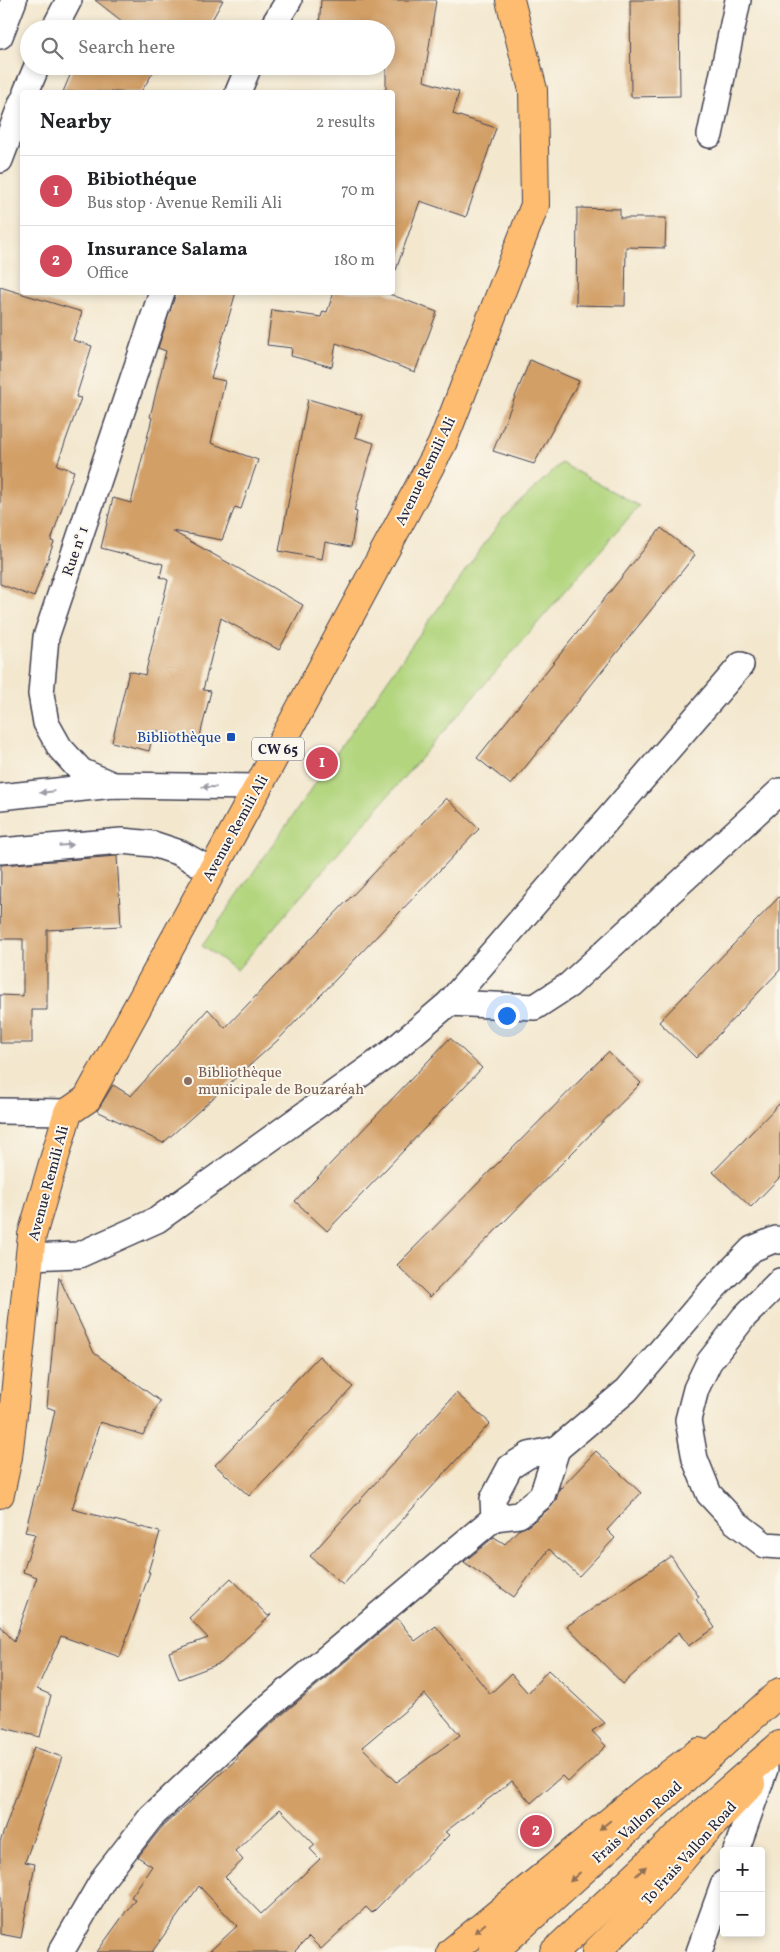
<!DOCTYPE html>
<meta charset="utf-8">
<style>
body{margin:0;font-family:Vollkorn,serif;background:#f2f2f2;color:#202124}
.controls{position:absolute;right:15px;bottom:15px;display:grid;overflow:hidden;border-radius:5px;box-shadow:0 2px 8px #0003}
.controls button{width:45px;height:45px;display:grid;place-items:center;padding:0;border:0;border-bottom:1px solid #e0e0e0;background:#fff;color:#202124;font:25px sans-serif}
.you{position:absolute;left:506px;top:1015px;width:18px;height:18px;margin:-12px;border:4px solid #fff;border-radius:50%;background:#1a73e8;box-shadow:0 0 0 8px #1a73e833}
.badge{display:grid;place-items:center;width:32px;height:32px;border-radius:50%;background:#d1495b;color:#fff;font-size:16px;font-weight:700}
.pin{position:absolute;translate:-50% -50%;border:2px solid #fff;box-shadow:0 1px 5px #0006}
.list{margin:0;padding:0;list-style:none}
h2{display:flex;justify-content:space-between;align-items:center;height:65px;margin:0;padding:0 20px;font-size:21px}
h2 small{font-size:16px;font-weight:400;color:#757577}
.list li{display:grid;grid-template-columns:32px 1fr auto;gap:15px;align-items:center;box-sizing:border-box;height:70px;padding:0 20px;border-top:1px solid #e0e0e0}
.list b{display:block;font-size:19px;white-space:nowrap}
.list p{margin:0;font-size:16px;white-space:nowrap;color:#757577}
.list em{font-size:16px;font-style:normal;color:#757577}
.icon{flex:none;width:28px;height:28px;fill:none;stroke:currentColor;stroke-width:2;stroke-linecap:round;stroke-linejoin:round}
.map{position:relative;flex:none;width:780px;height:1952px;overflow:hidden}
.search{position:absolute;background:#fff;box-shadow:0 2px 8px #0003;left:20px;top:20px;width:375px;height:55px;display:flex;align-items:center;gap:12px;box-sizing:border-box;padding:0 18px;border-radius:28px;color:#757577;font-size:19px}
.panel{position:absolute;background:#fff;box-shadow:0 2px 8px #0003;left:20px;top:90px;width:375px;height:205px;border-radius:5px}
.map>svg:first-child{display:block}
</style>
<div class="map">
<svg width="780" height="1952" viewBox="0 0 780 1952">
<rect width="100%" height="100%" fill="#fbf7ec"/>
<filter id="ink" filterUnits="userSpaceOnUse"><feTurbulence type="fractalNoise" baseFrequency=".02" numOctaves="2"/><feDisplacementMap in="SourceGraphic" scale="10" xChannelSelector="R" yChannelSelector="G"/><feConvolveMatrix kernelMatrix="1 2 1 2 8 2 1 2 1" color-interpolation-filters="sRGB"/></filter>
<filter id="wash" filterUnits="userSpaceOnUse"><feTurbulence type="fractalNoise" baseFrequency=".0096" numOctaves="4" result="noise"/><feDisplacementMap in="SourceGraphic" scale="20" xChannelSelector="R" yChannelSelector="G"/><feGaussianBlur stdDeviation="1.12" result="paint"/><feColorMatrix in="noise" values="0 0 0 0 0 0 0 0 0 0 0 0 0 0 0 0 0 1.4 0 .05"/><feComposite in="paint" operator="in"/></filter>
<g filter="url(#wash)">
<rect width="100%" height="100%" fill="#f3e7ce"/>
<path fill="#b2d57e" stroke="#6a7c5c" d="M 561,463 L 639,506 L 237,970 L 202,946 L 414,642 L 503,518 Z"/>
<g id="blocks">
<g fill="#d29f66" fill-rule="evenodd">
<path d="M 95,0 L 223,0 L 207,29 L 125,29 L 127,25 Z"/>
<path d="M 321,0 L 436,0 L 424,81 L 459,92 L 453,114 L 496,128 L 466,217 L 420,201 L 396,270 L 392,269 L 392,92 L 386,92 L 386,29 L 319,29 Z"/>
<path d="M 630,0 L 679,0 L 680,96 L 631,97 Z"/>
<path d="M 74,66 L 157,66 L 141,92 L 63,92 Z"/>
<path d="M 577,208 L 620,209 L 620,218 L 666,218 L 665,248 L 626,247 L 625,306 L 576,305 Z"/>
<path d="M 0,287 L 82,312 L 73,340 L 92,346 L 76,397 L 81,398 L 57,465 L 74,471 L 51,541 L 54,542 L 34,597 L 0,584 Z"/>
<path d="M 176,292 L 236,292 L 211,378 L 225,381 L 211,443 L 258,460 L 241,509 L 235,507 L 222,540 L 172,531 L 303,605 L 279,650 L 221,618 L 203,690 L 211,691 L 199,740 L 154,730 L 149,751 L 112,742 L 129,671 L 145,675 L 168,580 L 160,577 L 163,564 L 101,548 L 113,498 L 131,503 L 152,418 L 150,417 L 166,351 L 158,348 Z"/>
<path d="M 334,292 L 384,292 L 437,312 L 415,372 L 336,343 L 332,367 L 291,356 L 292,348 L 267,345 L 272,310 L 321,317 L 323,311 L 327,312 Z"/>
<path d="M 530,360 L 579,381 L 534,464 L 493,451 Z"/>
<path d="M 308,399 L 362,415 L 355,437 L 374,443 L 354,511 L 357,512 L 351,547 L 325,542 L 322,559 L 279,551 Z"/>
<path d="M 661,528 L 695,555 L 511,785 L 477,758 Z"/>
<path d="M 446,798 L 479,829 L 278,1040 L 163,1143 L 97,1111 L 113,1085 L 131,1096 L 208,1009 L 225,1028 Z"/>
<path d="M 117,856 L 121,926 L 47,930 L 47,1010 L 32,1010 L 32,1043 L 0,1043 L 0,995 L 23,996 L 23,939 L 0,939 L 1,865 Z"/>
<path d="M 780,896 L 780,970 L 696,1058 L 659,1022 Z"/>
<path d="M 450,1038 L 482,1068 L 327,1231 L 295,1201 Z"/>
<path d="M 608,1052 L 641,1083 L 430,1297 L 397,1265 Z"/>
<path d="M 780,1103 L 780,1177 L 751,1207 L 713,1172 Z"/>
<path d="M 59,1277 L 94,1353 L 160,1401 L 143,1435 L 100,1422 L 72,1509 L 160,1532 L 148,1572 L 150,1572 L 120,1657 L 61,1636 L 37,1689 L 51,1695 L 40,1737 L 0,1727 L 0,1625 L 14,1642 L 37,1577 L 23,1572 L 35,1534 L 25,1532 L 37,1486 L 38,1487 L 55,1410 L 47,1407 Z"/>
<path d="M 319,1356 L 353,1387 L 249,1496 L 215,1465 Z"/>
<path d="M 456,1393 L 490,1423 L 343,1585 L 310,1556 Z"/>
<path d="M 596,1451 L 641,1493 L 607,1530 L 615,1538 L 579,1576 L 549,1549 L 514,1597 L 464,1562 L 494,1537 L 505,1544 L 518,1530 L 528,1526 L 551,1507 L 556,1500 L 560,1487 L 561,1488 Z"/>
<path d="M 671,1556 L 699,1597 L 696,1599 L 715,1628 L 688,1646 L 679,1632 L 623,1684 L 567,1626 Z"/>
<path d="M 231,1578 L 268,1616 L 272,1614 L 221,1663 L 179,1679 L 169,1652 L 208,1638 L 189,1618 Z"/>
<path d="M 397,1618 L 415,1641 L 436,1626 L 490,1694 L 511,1674 L 528,1693 L 548,1670 L 605,1723 L 592,1731 L 606,1746 L 568,1782 L 562,1776 L 531,1803 L 512,1781 L 445,1832 L 449,1835 L 372,1913 L 366,1907 L 321,1949 L 309,1937 L 294,1952 L 209,1952 L 237,1926 L 199,1886 L 152,1952 L 97,1952 L 135,1899 L 131,1897 L 152,1866 L 138,1857 L 162,1827 L 238,1758 L 236,1756 L 271,1724 ZM 425,1694 L 460,1735 L 396,1782 L 362,1747 ZM 280,1809 L 315,1845 L 310,1849 L 320,1859 L 261,1914 L 225,1877 L 243,1860 L 235,1851 Z"/>
<path d="M 34,1747 L 62,1757 L 25,1862 L 35,1864 L 21,1938 L 0,1934 L 0,1842 Z"/>
</g>
</g>
</g>
<g filter="url(#ink)">
<use href="#blocks" fill-opacity="0" stroke="#414051" stroke-width="1"/>
<g fill="none" stroke-linecap="round" stroke-linejoin="round">
<defs>
<g id="street">
<path d="M 54,29 L 69,0"/>
<path d="M 271,29 L 289,0"/>
<path d="M 0,36 L 14,0"/>
<path d="M 26,92 L 37,66"/>
<path d="M 238,92 L 249,66"/>
<path d="M 710,135 L 738,0"/>
<path d="M 0,160 L 22,102"/>
<path d="M 113,785 L 81,771 L 60,748 L 46,723 L 41,694 L 46,637 L 162,292"/>
<path d="M 0,797 L 113,785 L 258,787"/>
<path d="M 0,851 L 122,841 L 153,844 L 180,853 L 212,871"/>
<path d="M 449,1003 L 741,665"/>
<path d="M 0,1111 L 68,1112"/>
<path d="M 29,1257 L 79,1255 L 157,1220 L 389,1054 L 449,1003 L 535,1007 L 569,985 L 780,791"/>
<path d="M 780,1281 L 744,1317 L 709,1362 L 696,1389 L 688,1420 L 695,1459 L 709,1494 L 735,1522 L 765,1545 L 780,1546"/>
<path d="M 557,1449 L 627,1390 L 713,1289 L 752,1249 L 776,1239 L 780,1241"/>
<path d="M 557,1449 L 542,1496 L 519,1515 L 494,1518 L 493,1499 L 510,1467 L 529,1455 Z"/>
<path d="M 736,1851 L 765,1769"/>
<path d="M 61,1952 L 105,1876 L 151,1817 L 261,1713 L 494,1518"/>
<path d="M 699,1952 L 724,1883"/>
</g>
<g id="primary">
<path d="M 0,1494 L 8,1457 L 14,1405 L 32,1235 L 68,1112 L 87,1099 L 258,787 L 442,444 L 535,205 L 533,90 L 510,0"/>
<path d="M 451,1952 L 643,1794 L 699,1752"/>
<path d="M 596,1952 L 650,1898 L 698,1840 L 751,1784"/>
</g>
<g id="highway">
<path d="M 493,1952 L 780,1692"/>
<path d="M 554,1952 L 700,1815 L 780,1745"/>
</g>
</defs>
<use href="#street" stroke="#414051" stroke-width="28"/>
<use href="#primary" stroke="#414051" stroke-width="30"/>
<use href="#highway" stroke="#414051" stroke-width="30"/>
<use href="#street" stroke="#fff" stroke-width="25"/>
<use href="#primary" stroke="#fdbc70" stroke-width="28"/>
<use href="#highway" stroke="#fdbc70" stroke-width="28"/>
</g>
<defs><path id="oneway-solid" d="M-6-.8H1V-3.2L6.5 0L1 3.2V.8H-6Z" transform="scale(1.25)"/></defs>
<g fill="#9c9ca7">
<use href="#oneway-solid" transform="translate(209 787) rotate(-179)"/>
<use href="#oneway-solid" transform="translate(47 792) rotate(174)"/>
<use href="#oneway-solid" transform="translate(66 845) rotate(-5)"/>
</g>
<g fill="#906f56">
<use href="#oneway-solid" transform="translate(605 1825) rotate(141)"/>
<use href="#oneway-solid" transform="translate(641 1871) rotate(-43)"/>
<use href="#oneway-solid" transform="translate(575 1877) rotate(138)"/>
<use href="#oneway-solid" transform="translate(480 1928) rotate(140)"/>
</g>
</g>
<rect fill="#1a4fb4" stroke="#fbf7ec" stroke-width="2" x="226" y="732" width="10" height="10" rx="2.5"/>
<circle fill="#8d6e63" stroke="#fbf7ec" stroke-width="2" cx="188" cy="1081" r="5"/>
<g text-anchor="middle" stroke-width="4" stroke-linejoin="round" paint-order="stroke">
<rect fill="#fbf7ec" stroke="#636270" stroke-width="1" x="252" y="737.5" width="52" height="23" rx="4"/>
<g font-size="14" font-weight="bold" fill="#22223b">
<text x="278" y="754">CW 65</text>
</g>
<g font-size="15" fill="#22223b" stroke="#fbf7ec">
<text transform="translate(425 471) rotate(-64)" y="5">Avenue Remili Ali</text>
<text transform="translate(75 551) rotate(-71)" y="5">Rue n° 1</text>
<text transform="translate(235 828) rotate(-61)" y="5">Avenue Remili Ali</text>
<text transform="translate(48 1183) rotate(-75)" y="5">Avenue Remili Ali</text>
<text transform="translate(637 1822) rotate(-42)" y="5">Frais Vallon Road</text>
<text transform="translate(689 1853) rotate(-48)" y="5">To Frais Vallon Road</text>
</g>
<g font-size="15" fill="#164399" stroke="#fbf7ec" text-anchor="end">
<text x="221" y="742">Bibliothèque</text>
</g>
<g font-size="15" fill="#785e54" stroke="#fbf7ec" text-anchor="start">
<text x="198" y="1077">Bibliothèque<tspan x="198" dy="17">municipale de Bouzaréah</tspan></text>
</g>
</g>
</svg>
<div class="controls">
<button>+</button>
<button>−</button>
</div>
<div class="you"></div>
<div class="pin badge" style="left:322px;top:763px">1</div>
<div class="pin badge" style="left:536px;top:1831px">2</div>
<div class="search"><svg class="icon" aria-label="search" viewBox="0 0 24 24"><circle cx="10" cy="10" r="6"/><path d="M15 15l6 6"/></svg>Search here</div>
<section class="panel">
<h2>Nearby<small>2 results</small></h2>
<ul class="list">
<li><span class="badge">1</span><div><b>Bibiothéque</b><p>Bus stop · Avenue Remili Ali</p></div><em>70 m</em></li>
<li><span class="badge">2</span><div><b>Insurance Salama</b><p>Office</p></div><em>180 m</em></li>
</ul>
</section>
</div>
